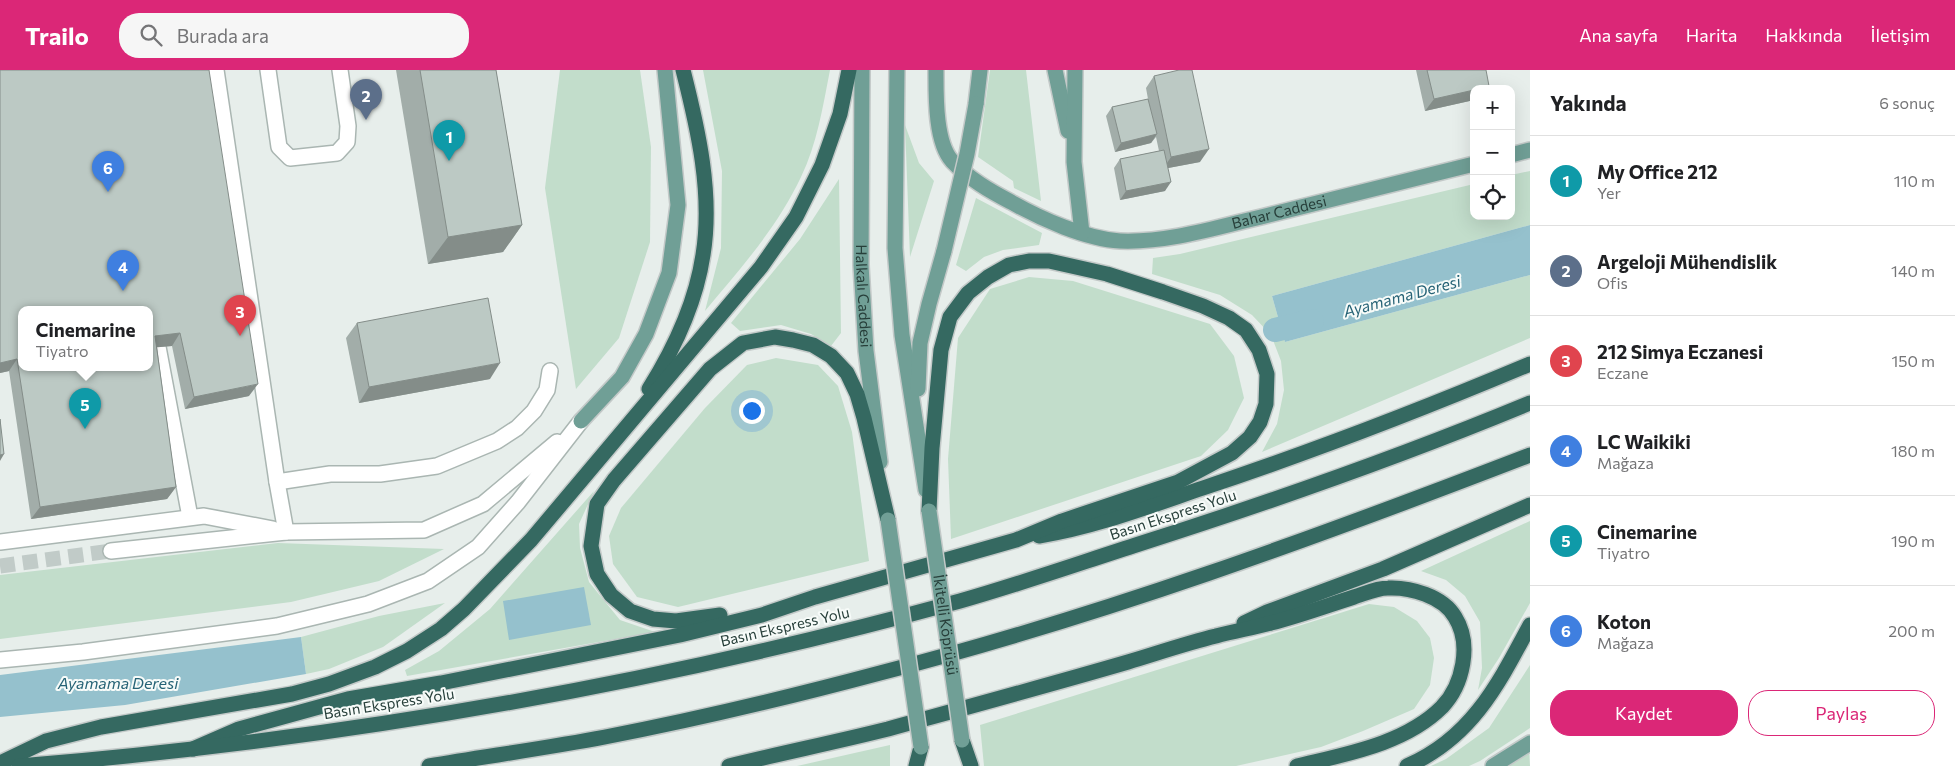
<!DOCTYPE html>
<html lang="tr">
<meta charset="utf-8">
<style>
body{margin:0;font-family:Commissioner,sans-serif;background:#f6f6f6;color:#202124}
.controls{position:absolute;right:15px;top:15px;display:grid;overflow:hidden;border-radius:10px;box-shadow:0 5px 20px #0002}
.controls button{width:45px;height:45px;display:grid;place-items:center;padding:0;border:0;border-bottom:1px solid #e0e0e0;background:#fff;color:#202124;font:25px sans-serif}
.you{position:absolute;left:751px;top:340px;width:18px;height:18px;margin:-12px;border:4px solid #fff;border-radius:50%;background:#1a73e8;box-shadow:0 0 0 8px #1a73e833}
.badge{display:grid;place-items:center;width:32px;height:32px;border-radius:50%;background:#db2777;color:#fff;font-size:16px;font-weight:700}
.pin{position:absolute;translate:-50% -41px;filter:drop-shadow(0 1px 2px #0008)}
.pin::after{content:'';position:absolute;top:26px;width:18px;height:15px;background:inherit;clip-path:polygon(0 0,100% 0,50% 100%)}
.popup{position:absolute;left:18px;top:236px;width:135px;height:65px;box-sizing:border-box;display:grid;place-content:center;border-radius:10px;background:#fff;filter:drop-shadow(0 1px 4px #0005);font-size:16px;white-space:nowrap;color:#757577}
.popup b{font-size:19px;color:#202124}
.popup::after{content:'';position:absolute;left:50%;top:100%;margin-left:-10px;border:10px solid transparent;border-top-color:#fff}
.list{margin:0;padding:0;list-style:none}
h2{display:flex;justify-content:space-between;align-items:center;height:65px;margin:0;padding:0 20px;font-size:21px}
h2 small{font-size:16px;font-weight:400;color:#757577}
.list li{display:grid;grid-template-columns:32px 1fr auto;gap:15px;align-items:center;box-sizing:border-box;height:90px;padding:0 20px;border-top:1px solid #e0e0e0}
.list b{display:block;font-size:19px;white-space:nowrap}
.list p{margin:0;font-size:16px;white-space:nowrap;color:#757577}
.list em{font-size:16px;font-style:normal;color:#757577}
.actions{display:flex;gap:10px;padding:15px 20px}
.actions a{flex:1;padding:11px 0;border:1px solid #db2777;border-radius:20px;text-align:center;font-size:18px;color:#db2777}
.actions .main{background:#db2777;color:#fff}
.icon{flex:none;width:28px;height:28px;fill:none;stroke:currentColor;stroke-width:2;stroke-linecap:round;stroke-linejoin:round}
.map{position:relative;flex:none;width:1530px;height:696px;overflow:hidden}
header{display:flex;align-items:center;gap:30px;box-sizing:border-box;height:70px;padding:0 25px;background:#db2777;color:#fff}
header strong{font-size:24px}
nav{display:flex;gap:28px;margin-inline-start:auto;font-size:18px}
.search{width:350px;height:45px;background:#f6f6f6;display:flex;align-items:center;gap:12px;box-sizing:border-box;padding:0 18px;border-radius:20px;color:#757577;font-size:19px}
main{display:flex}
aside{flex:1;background:#fff}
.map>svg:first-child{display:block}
</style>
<header>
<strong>Trailo</strong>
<div class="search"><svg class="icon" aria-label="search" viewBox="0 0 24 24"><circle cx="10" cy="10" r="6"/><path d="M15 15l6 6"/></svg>Burada ara</div>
<nav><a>Ana sayfa</a><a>Harita</a><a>Hakkında</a><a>İletişim</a></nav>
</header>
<main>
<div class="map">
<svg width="1530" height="696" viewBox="0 0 1530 696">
<rect width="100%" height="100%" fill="#e7eeeb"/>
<g fill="#c2ddcb">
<path d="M 560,0 L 640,0 L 651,77 L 650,172 L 619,268 L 576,319 L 545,118 Z"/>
<path d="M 703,0 L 830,0 C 823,36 817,74 801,107 C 777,158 740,199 705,241 L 721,178 L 722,101 Z"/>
<path d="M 990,0 L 1026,0 L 1041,131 L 1014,118 L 1013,111 L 978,87 Z"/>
<path d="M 905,55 L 919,93 L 934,111 L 910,187 Z"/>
<path d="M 1530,101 L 1530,155 L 1272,226 L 1285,272 L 1530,205 L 1530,268 L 1262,382 L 1277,354 L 1284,320 L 1281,291 L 1271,265 L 1252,245 L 1220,225 L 1152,204 L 1153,188 L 1180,184 L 1474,114 L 1474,146 L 1511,146 L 1511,105 Z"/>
<path d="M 839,109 L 841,263 L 831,276 L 811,264 L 781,255 L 740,261 L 731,253 L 800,169 Z"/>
<path d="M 976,128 L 1042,163 L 1039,175 L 1003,180 L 984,187 L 966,201 L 956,195 Z"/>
<path d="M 1029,207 L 1073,211 L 1210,254 L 1234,286 L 1244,328 L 1228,360 L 1201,386 L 951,469 L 948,389 L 958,268 L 990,219 Z"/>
<path d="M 776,288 L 818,295 L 838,316 L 852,362 L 869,491 L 678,537 L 637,527 L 613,494 L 609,466 L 621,438 L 705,338 L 747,295 Z"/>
<path d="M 594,421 L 579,454 L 580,478 L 589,512 L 620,550 L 655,562 L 407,606 L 405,600 L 439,581 L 490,539 Z"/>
<path d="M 1530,451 L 1530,533 L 1499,588 L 1478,620 L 1482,598 L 1480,552 L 1465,526 L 1446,510 L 1421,501 Z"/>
<path d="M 278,473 L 444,479 L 379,511 L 291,532 L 0,569 L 0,505 Z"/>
<path d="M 445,533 L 383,577 L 329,599 L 306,604 L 301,567 L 379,546 Z"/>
<path d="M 1369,534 L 1394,537 L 1417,551 L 1430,568 L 1434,588 L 1430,615 L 1414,639 L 1363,661 L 1321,677 L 1236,696 L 984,696 L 980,655 Z"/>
<path d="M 1530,595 L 1530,658 L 1480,691 L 1469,696 L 1431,696 L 1446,689 L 1489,658 Z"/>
<path d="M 890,675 L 890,696 L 797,696 Z"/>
<path d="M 1529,679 L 1530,696 L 1507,696 Z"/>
</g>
<g fill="#95c1cd">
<path d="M 1530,155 L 1530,205 L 1285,272 L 1272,226 Z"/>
<path d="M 584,517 L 591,555 L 509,570 L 503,531 Z"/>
<path d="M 301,567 L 306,604 L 125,635 L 0,647 L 0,605 Z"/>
</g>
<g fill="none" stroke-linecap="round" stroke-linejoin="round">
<path stroke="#95c1cd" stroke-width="24" d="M 1275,260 L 1312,251"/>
<path stroke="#c1cbc8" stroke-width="15" stroke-dasharray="15 8" stroke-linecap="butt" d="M 0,496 L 111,481"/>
<defs>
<g id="minor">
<path d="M 216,0 L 277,412 L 286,462"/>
<path d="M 268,0 L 279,77 L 290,88 L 337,83 L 347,72 L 348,56 L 340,0"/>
<path d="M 158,277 L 190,447"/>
<path d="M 277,412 L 330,404 L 380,404 L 437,396 L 497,371 L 517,358 L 534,341 L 547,320 L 550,301"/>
<path d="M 0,472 L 204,446 L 273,459"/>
<path d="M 111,481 L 286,462 L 424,460 L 483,434 L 557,372"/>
<path d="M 0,590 L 83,582 L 277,556 L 368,534 L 428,511 L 478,477 L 518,432 L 581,351"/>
</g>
<g id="major">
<path id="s1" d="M 862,0 L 861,195 L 866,281 L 880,392"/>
<path d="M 897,0 L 895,178 L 902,265 L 926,420"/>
<path id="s2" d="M 936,0 C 936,25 935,72 952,91 C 969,109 990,121 1011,132 C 1041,149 1086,169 1120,171 C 1170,173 1221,156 1269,145 C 1337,128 1405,111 1474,94"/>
<path d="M 1055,0 L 1068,61"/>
<path d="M 1075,0 L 1074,92 L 1082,163"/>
<path d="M 976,34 L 980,0"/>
<path d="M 1511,85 L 1530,80"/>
<path d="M 918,319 L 920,273 L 929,234 L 944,181"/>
<path d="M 581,351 L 622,307 L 646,264 L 669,203 L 678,135 L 665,0"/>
<path d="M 1493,696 L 1530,673"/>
</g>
<g id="highway">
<path d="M 649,319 C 674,279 696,232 703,185 C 713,124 698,59 683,0"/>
<path d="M 1039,466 C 1095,457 1150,436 1203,418 C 1314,381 1423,339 1530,294"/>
<path d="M 720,545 L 676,551 L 653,549 L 630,541 L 611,525 L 597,504 L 591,476 L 597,434 L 614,410 L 710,299 L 743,273 L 775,267 L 793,270 L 813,275 L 831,286 L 847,303 L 857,324 L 864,348 L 888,450"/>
<path d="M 1244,553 L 1267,542 L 1383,499 L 1530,435"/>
<path d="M 962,670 L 971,696"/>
<path d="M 193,679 L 239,659 L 348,629 L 441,613 L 680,565 L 762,545 L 815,527 L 1016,470 L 1062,451 L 1178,412 L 1232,383 L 1250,367 L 1260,352 L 1266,334 L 1267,304 L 1259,280 L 1246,260 L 1229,248 L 1203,236 L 1163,222 L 1107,204 L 1049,191 L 1029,191 L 1009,195 L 988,207 L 968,223 L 950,247 L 941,280 L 932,378 L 929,441"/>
<path d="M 0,693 L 46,671 L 101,657 L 292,624 L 329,614 L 375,597 L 407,581 L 441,559 L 464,539 L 531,470 L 761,197 L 796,147 L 822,95 L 840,44 L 849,0"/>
<path d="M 19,696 C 337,670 653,615 960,531 C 1020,514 1080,493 1139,474 C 1271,432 1402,386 1530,333"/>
<path d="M 429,696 C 488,686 547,678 605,667 C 698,649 790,627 880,603 C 1102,546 1317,467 1530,385"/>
<path d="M 729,696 C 782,683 836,672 888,659 C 968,637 1049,615 1128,592 C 1158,583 1187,573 1216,566 C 1234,561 1253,558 1271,553 C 1299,546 1326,536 1354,527 C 1364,524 1376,518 1388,518 C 1410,517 1443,526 1455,547 C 1472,574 1463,615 1442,637 C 1405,674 1346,684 1297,696"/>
<path d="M 916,696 L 921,677"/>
<path d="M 1407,696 C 1472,668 1499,613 1530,555"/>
</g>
</defs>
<use href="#minor" stroke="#aab6b2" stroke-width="18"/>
<use href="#major" stroke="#c3c9c8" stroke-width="18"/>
<use href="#highway" stroke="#c3c9c8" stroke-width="18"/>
<use href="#minor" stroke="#fff" stroke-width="15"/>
<use href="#major" stroke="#709f96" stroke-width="15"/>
<use href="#highway" stroke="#356961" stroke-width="15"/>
<defs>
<g id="major-bridge">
<path d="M 944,181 L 967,84 L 976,34"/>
<path id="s3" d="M 929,441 L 962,670"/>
<path d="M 888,450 L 921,677"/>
</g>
</defs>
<use href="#major-bridge" stroke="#c3c9c8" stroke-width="18" stroke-linecap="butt"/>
<use href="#major-bridge" stroke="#709f96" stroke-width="15"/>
</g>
<g fill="#a2ada9">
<path d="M 0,0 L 249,326 L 185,339 L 172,276 L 157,277 L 176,417 L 167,429 L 31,449 L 9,301 L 0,303 Z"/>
<path d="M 396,0 L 496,0 L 522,155 L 503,182 L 428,194 Z"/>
<path d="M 1416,0 L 1486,0 L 1474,19 L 1474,30 L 1425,41 Z"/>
<path d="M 1154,6 L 1200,92 L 1168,98 L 1165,121 L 1120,130 L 1114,98 L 1120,89 L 1159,81 L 1156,67 L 1151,73 L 1115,82 L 1106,46 L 1112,37 L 1148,29 L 1146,18 Z"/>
<path d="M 357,253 L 490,309 L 359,333 L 346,268 Z"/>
</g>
<g fill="#848d89">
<path d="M 1489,16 L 1488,19 L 1477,19 Z"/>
<path d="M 1474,20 L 1474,30 L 1425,41 L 1434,29 Z"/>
<path d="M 1157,64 L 1151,73 L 1115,82 L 1121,73 Z"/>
<path d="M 1209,79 L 1200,92 L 1163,99 L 1171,87 Z"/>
<path d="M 1171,112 L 1165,121 L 1120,130 L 1126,121 Z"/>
<path d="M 522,155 L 503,182 L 428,194 L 448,167 Z"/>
<path d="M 180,263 L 172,276 L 149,278 L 155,266 Z"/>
<path d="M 17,289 L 9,301 L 0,303 L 0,293 Z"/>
<path d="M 500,293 L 490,309 L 359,333 L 369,317 Z"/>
<path d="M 258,314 L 249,326 L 185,339 L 194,327 Z"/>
<path d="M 4,384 L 0,391 L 0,385 Z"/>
<path d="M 176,417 L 167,429 L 31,449 L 40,437 Z"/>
</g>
<g fill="#bcc9c4" stroke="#848d89" fill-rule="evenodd">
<path d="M 0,0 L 209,0 L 258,314 L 194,327 L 180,263 L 155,266 L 176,417 L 40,437 L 17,289 L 0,293 ZM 21,240 L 149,240 L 149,298 L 21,298 Z"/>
<path d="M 420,0 L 496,0 L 522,155 L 448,167 Z"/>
<path d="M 1179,0 L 1192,0 L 1209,79 L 1171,87 L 1154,6 Z"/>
<path d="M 1427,0 L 1486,0 L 1489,16 L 1477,19 L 1474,19 L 1474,20 L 1434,29 Z"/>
<path d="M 1148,29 L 1157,64 L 1121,73 L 1112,37 Z"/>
<path d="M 1164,80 L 1171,112 L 1126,121 L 1120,89 Z"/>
<path d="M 488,228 L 500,293 L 369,317 L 357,253 Z"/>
<path d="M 0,349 L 4,384 L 0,385 Z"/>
</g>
<g text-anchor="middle" stroke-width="4" stroke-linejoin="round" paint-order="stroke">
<g font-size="15" fill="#273f3a" stroke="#f7fbf9">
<text dy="5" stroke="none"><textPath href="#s2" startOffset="445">Bahar Caddesi</textPath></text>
<text dy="5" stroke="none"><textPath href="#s1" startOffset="226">Halkalı Caddesi</textPath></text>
<text transform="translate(1173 445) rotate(-18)" y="5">Basın Ekspress Yolu</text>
<text dy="5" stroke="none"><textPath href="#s3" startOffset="115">İkitelli Köprüsü</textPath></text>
<text transform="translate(785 557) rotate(-13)" y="5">Basın Ekspress Yolu</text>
<text transform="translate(389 634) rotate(-9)" y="5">Basın Ekspress Yolu</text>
</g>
<g font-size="16" font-style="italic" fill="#266376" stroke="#f7fbf9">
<text transform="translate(1402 226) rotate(-15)" y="6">Ayamama Deresi</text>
<text x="118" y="619">Ayamama Deresi</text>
</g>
</g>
</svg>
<div class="controls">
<button>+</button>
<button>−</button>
<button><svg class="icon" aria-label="locate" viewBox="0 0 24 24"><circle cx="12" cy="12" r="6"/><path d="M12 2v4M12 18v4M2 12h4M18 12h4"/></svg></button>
</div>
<div class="you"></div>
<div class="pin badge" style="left:449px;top:91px;background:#0f9aa8">1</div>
<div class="pin badge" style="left:366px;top:50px;background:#5c6f8a">2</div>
<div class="pin badge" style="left:240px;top:266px;background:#e0444e">3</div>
<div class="pin badge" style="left:123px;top:221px;background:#3f7fe0">4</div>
<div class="pin badge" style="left:85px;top:359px;background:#0f9aa8">5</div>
<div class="popup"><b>Cinemarine</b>Tiyatro</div>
<div class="pin badge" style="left:108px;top:122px;background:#3f7fe0">6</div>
</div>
<aside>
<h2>Yakında<small>6 sonuç</small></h2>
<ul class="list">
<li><span class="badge" style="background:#0f9aa8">1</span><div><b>My Office 212</b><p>Yer</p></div><em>110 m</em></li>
<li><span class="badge" style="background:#5c6f8a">2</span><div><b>Argeloji Mühendislik</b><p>Ofis</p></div><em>140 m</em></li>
<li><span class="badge" style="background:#e0444e">3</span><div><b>212 Simya Eczanesi</b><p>Eczane</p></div><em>150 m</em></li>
<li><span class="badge" style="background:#3f7fe0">4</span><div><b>LC Waikiki</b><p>Mağaza</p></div><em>180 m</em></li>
<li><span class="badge" style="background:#0f9aa8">5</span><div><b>Cinemarine</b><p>Tiyatro</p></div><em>190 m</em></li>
<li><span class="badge" style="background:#3f7fe0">6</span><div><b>Koton</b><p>Mağaza</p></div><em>200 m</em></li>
</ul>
<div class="actions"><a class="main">Kaydet</a><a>Paylaş</a></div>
</aside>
</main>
